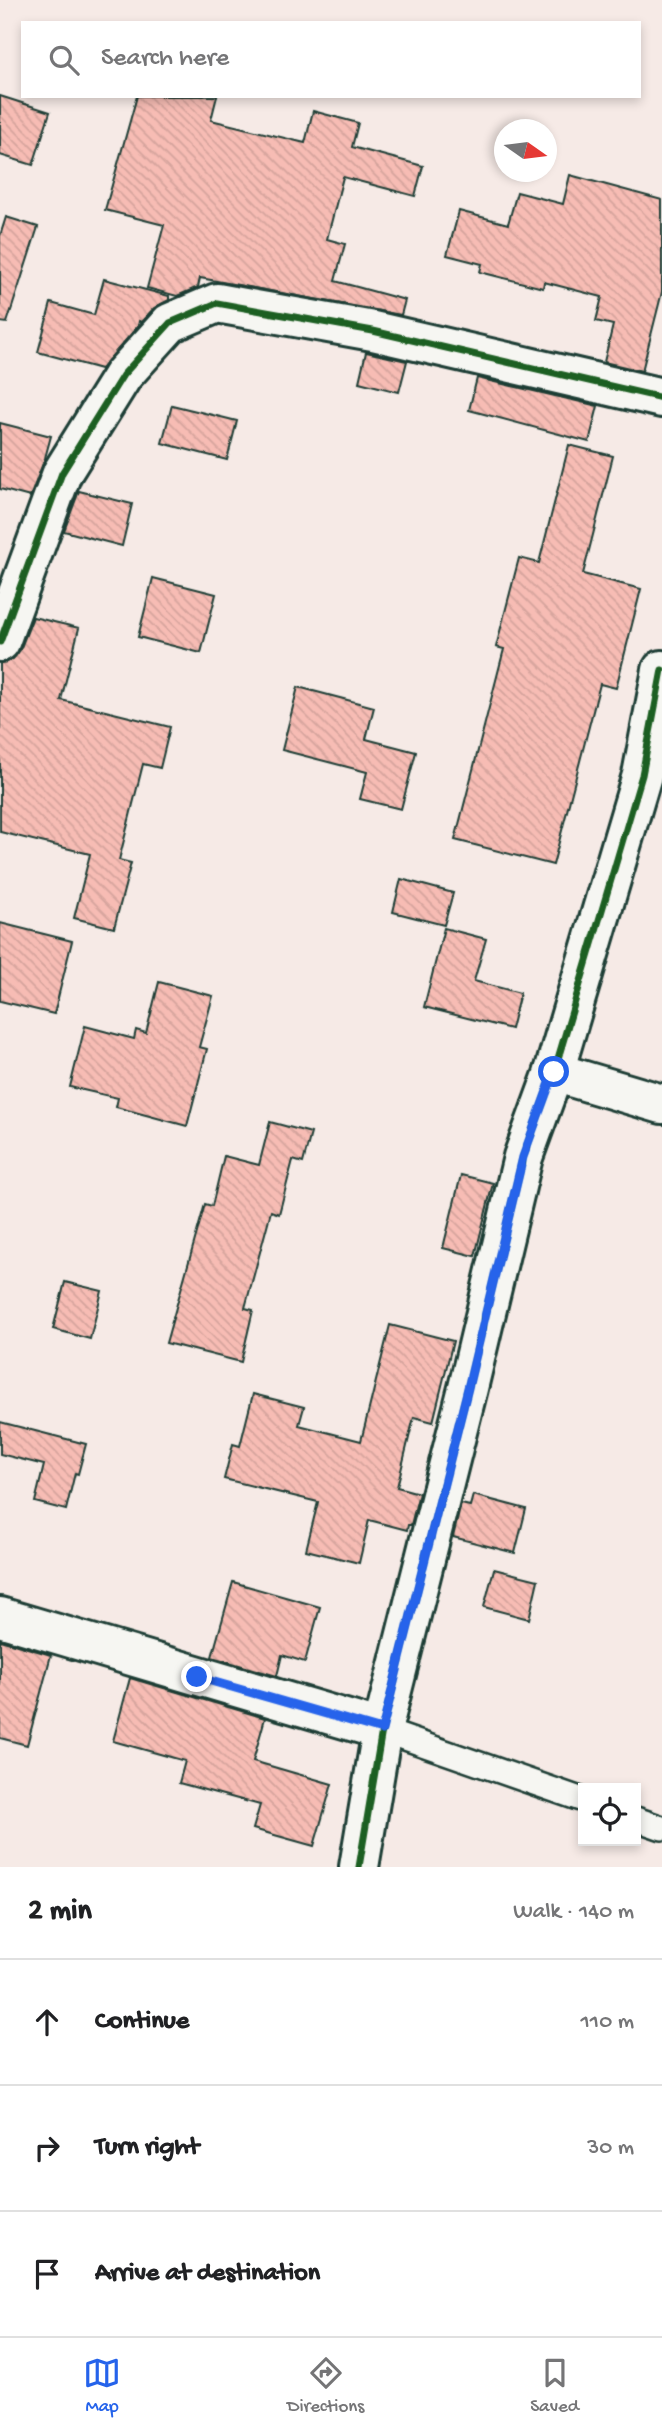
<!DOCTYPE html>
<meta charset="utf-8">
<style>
body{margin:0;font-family:"Gochi Hand",sans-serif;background:#f2f2f2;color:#202124}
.controls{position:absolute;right:21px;bottom:21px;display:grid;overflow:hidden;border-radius:0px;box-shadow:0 4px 10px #0003}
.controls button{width:63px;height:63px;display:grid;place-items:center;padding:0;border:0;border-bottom:2px solid #e0e0e0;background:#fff;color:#202124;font:35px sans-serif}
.compass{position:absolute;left:494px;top:119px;width:63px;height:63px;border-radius:50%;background:#fff;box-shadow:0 4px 10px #0003;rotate:104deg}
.stop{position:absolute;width:21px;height:21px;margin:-16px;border:5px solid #2563eb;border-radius:50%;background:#fff}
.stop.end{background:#2563eb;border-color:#fff;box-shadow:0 2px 7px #0008}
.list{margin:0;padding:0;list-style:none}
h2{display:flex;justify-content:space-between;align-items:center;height:91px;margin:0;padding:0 28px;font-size:30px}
h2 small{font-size:23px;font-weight:400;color:#757577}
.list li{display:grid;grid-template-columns:46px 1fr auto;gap:21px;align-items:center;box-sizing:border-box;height:126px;padding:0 28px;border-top:2px solid #e0e0e0}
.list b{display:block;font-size:26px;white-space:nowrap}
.list em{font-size:23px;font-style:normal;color:#757577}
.icon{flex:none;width:38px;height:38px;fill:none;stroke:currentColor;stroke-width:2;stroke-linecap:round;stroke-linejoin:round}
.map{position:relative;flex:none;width:662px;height:1867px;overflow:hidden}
.search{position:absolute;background:#fff;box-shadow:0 4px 10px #0003;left:21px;right:21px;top:21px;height:77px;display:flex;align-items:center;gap:18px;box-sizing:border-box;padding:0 24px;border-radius:0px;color:#757577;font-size:26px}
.sheet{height:469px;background:#fff}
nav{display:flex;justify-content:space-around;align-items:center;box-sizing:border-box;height:98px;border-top:2px solid #e0e0e0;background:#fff;font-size:19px;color:#757577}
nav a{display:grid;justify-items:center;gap:4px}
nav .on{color:#2563eb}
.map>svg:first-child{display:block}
</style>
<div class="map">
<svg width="662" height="1867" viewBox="0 0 662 1867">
<defs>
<pattern id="building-back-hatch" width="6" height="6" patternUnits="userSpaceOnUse" patternTransform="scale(1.75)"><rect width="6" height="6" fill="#f7bcb4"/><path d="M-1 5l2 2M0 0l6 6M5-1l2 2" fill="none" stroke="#d3a29b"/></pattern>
</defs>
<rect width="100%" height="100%" fill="#f6eae6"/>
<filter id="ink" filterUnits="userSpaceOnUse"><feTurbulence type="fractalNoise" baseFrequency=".0143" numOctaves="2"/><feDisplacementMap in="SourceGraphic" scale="14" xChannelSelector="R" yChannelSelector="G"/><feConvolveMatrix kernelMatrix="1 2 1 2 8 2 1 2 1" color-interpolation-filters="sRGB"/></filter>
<g filter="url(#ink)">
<g fill="url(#building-back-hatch)" stroke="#1f3d34" stroke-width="2">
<path d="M 0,96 L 50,112 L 33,165 L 0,155 Z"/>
<path d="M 137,96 L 217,96 L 211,120 L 305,143 L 313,111 L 358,123 L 352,147 L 423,166 L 415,196 L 343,177 L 327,239 L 345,244 L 335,281 L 405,300 L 401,315 L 200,278 L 198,287 L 177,296 L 147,288 L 164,225 L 105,210 Z"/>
<path d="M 570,175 L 662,200 L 662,292 L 642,371 L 604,362 L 613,325 L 596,321 L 602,297 L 544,282 L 543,288 L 480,272 L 482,264 L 447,255 L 459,211 L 508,224 L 517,192 L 563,204 Z"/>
<path d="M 6,217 L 38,227 L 7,323 L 0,322 L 0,236 Z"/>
<path d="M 104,279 L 169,296 L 169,300 L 154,308 L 141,322 L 139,321 L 138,326 L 101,369 L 38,352 L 51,303 L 94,315 Z"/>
<path d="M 366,352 L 407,361 L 399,392 L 359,382 Z"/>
<path d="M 477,378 L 598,406 L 589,442 L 469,410 Z"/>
<path d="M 172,405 L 237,421 L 227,460 L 162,443 Z"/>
<path d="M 0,423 L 51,436 L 45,458 L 30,497 L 0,489 Z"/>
<path d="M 569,445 L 613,456 L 583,574 L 641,589 L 616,688 L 600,684 L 553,865 L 455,840 L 504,649 L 496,647 L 519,558 L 539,563 Z"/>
<path d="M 79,491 L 132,504 L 122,546 L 64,531 Z"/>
<path d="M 153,578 L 216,594 L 201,653 L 138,637 Z"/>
<path d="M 33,617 L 79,628 L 61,700 L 170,727 L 160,768 L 143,764 L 119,860 L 131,863 L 114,928 L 74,918 L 90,854 L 0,832 L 0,663 L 13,659 L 20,650 Z"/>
<path d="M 298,687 L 374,707 L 366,739 L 416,752 L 401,809 L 360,799 L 367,772 L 282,750 Z"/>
<path d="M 401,879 L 453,893 L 444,925 L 393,912 Z"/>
<path d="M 0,923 L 72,941 L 54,1014 L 0,1001 Z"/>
<path d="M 444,928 L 486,939 L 474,981 L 520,993 L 511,1029 L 424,1007 Z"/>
<path d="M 159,982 L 213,996 L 199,1047 L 207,1049 L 187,1126 L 116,1107 L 118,1098 L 70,1087 L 85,1026 L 134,1039 L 136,1030 L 146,1033 Z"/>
<path d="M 270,1122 L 311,1133 L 303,1163 L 293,1160 L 279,1214 L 271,1211 L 245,1308 L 253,1310 L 241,1362 L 166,1343 L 205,1204 L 212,1206 L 224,1156 L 259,1165 Z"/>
<path d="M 461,1175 L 493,1183 L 475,1256 L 443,1248 Z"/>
<path d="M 65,1282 L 102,1291 L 90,1339 L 53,1329 Z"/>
<path d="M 390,1325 L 453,1341 L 433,1422 L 414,1417 L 397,1487 L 419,1493 L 411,1525 L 408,1525 L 407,1530 L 369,1520 L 359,1563 L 306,1550 L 318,1502 L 224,1479 L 233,1444 L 240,1446 L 253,1394 L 304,1407 L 299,1425 L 361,1441 Z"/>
<path d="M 0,1422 L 86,1444 L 78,1474 L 75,1473 L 66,1510 L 35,1502 L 44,1465 L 0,1454 Z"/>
<path d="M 473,1495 L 526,1509 L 515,1553 L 453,1537 L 461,1504 L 470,1506 Z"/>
<path d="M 494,1569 L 538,1580 L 529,1619 L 484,1607 Z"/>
<path d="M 233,1582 L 320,1607 L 305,1662 L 282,1655 L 277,1676 L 212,1657 Z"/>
<path d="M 0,1640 L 51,1655 L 27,1745 L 0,1738 Z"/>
<path d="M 130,1678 L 265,1718 L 253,1761 L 332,1784 L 314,1846 L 253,1829 L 260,1805 L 179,1783 L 185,1761 L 113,1741 Z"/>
</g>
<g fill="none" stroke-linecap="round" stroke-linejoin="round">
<defs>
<g id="service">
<path d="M 382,1730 L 583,1800"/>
<path d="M 636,1819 L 662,1828"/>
</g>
<g id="minor">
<path d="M 0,642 L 62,473 L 123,375 L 170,323 L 217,303 L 373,331 L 662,398"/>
<path d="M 554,1072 L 662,1104"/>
<path d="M 0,1617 L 382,1730"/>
<path d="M 359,1867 L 382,1730 L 468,1388 L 523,1157 L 554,1072 L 642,775 L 662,670"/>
</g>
</defs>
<use href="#service" stroke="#1f3d34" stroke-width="28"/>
<use href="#minor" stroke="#1f3d34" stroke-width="44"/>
<use href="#service" stroke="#f6f6f2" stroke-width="23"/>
<use href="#minor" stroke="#f6f6f2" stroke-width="38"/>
<defs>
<g id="cycleway">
<path d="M 0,642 L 62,473 L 123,375 L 170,323 L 217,303 L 373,331 L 662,398"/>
<path d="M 359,1867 L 382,1730 L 468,1388 L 523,1157 L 554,1072 L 642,775 L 662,670"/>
</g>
</defs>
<use href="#cycleway" stroke="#f6f6f2" stroke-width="11"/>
<use href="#cycleway" stroke="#1b5e20" stroke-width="7"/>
</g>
</g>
<g fill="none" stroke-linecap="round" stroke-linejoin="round" filter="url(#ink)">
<path stroke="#2563eb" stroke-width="9" d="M 197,1677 L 382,1730 L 468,1388 L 523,1157 L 554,1072"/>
</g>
</svg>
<div class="controls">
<button><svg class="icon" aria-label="locate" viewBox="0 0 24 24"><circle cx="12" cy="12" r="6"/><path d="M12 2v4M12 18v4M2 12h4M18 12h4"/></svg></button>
</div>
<svg class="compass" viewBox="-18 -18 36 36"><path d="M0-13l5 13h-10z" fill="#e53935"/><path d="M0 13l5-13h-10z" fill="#757577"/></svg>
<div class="stop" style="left:554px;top:1072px"></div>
<div class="stop end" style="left:197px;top:1677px"></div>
<div class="search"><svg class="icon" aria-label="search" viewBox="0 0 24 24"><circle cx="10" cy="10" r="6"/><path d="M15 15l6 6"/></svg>Search here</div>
</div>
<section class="sheet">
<h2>2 min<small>Walk · 140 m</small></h2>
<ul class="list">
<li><svg class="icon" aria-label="ahead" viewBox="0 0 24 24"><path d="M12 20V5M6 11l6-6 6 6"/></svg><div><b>Continue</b></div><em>110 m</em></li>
<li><svg class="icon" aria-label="right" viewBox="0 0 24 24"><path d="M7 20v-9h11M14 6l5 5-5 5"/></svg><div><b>Turn right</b></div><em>30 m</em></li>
<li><svg class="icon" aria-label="arrive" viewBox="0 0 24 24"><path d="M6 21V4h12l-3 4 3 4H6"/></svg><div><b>Arrive at destination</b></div></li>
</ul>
</section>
<nav>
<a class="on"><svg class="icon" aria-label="map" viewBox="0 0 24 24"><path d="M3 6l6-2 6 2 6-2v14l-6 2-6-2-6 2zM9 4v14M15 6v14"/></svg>Map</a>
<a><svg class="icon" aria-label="directions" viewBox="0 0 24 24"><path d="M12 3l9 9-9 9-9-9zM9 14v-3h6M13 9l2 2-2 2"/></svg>Directions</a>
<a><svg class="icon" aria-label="saved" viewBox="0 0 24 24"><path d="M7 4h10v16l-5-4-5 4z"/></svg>Saved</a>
</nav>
